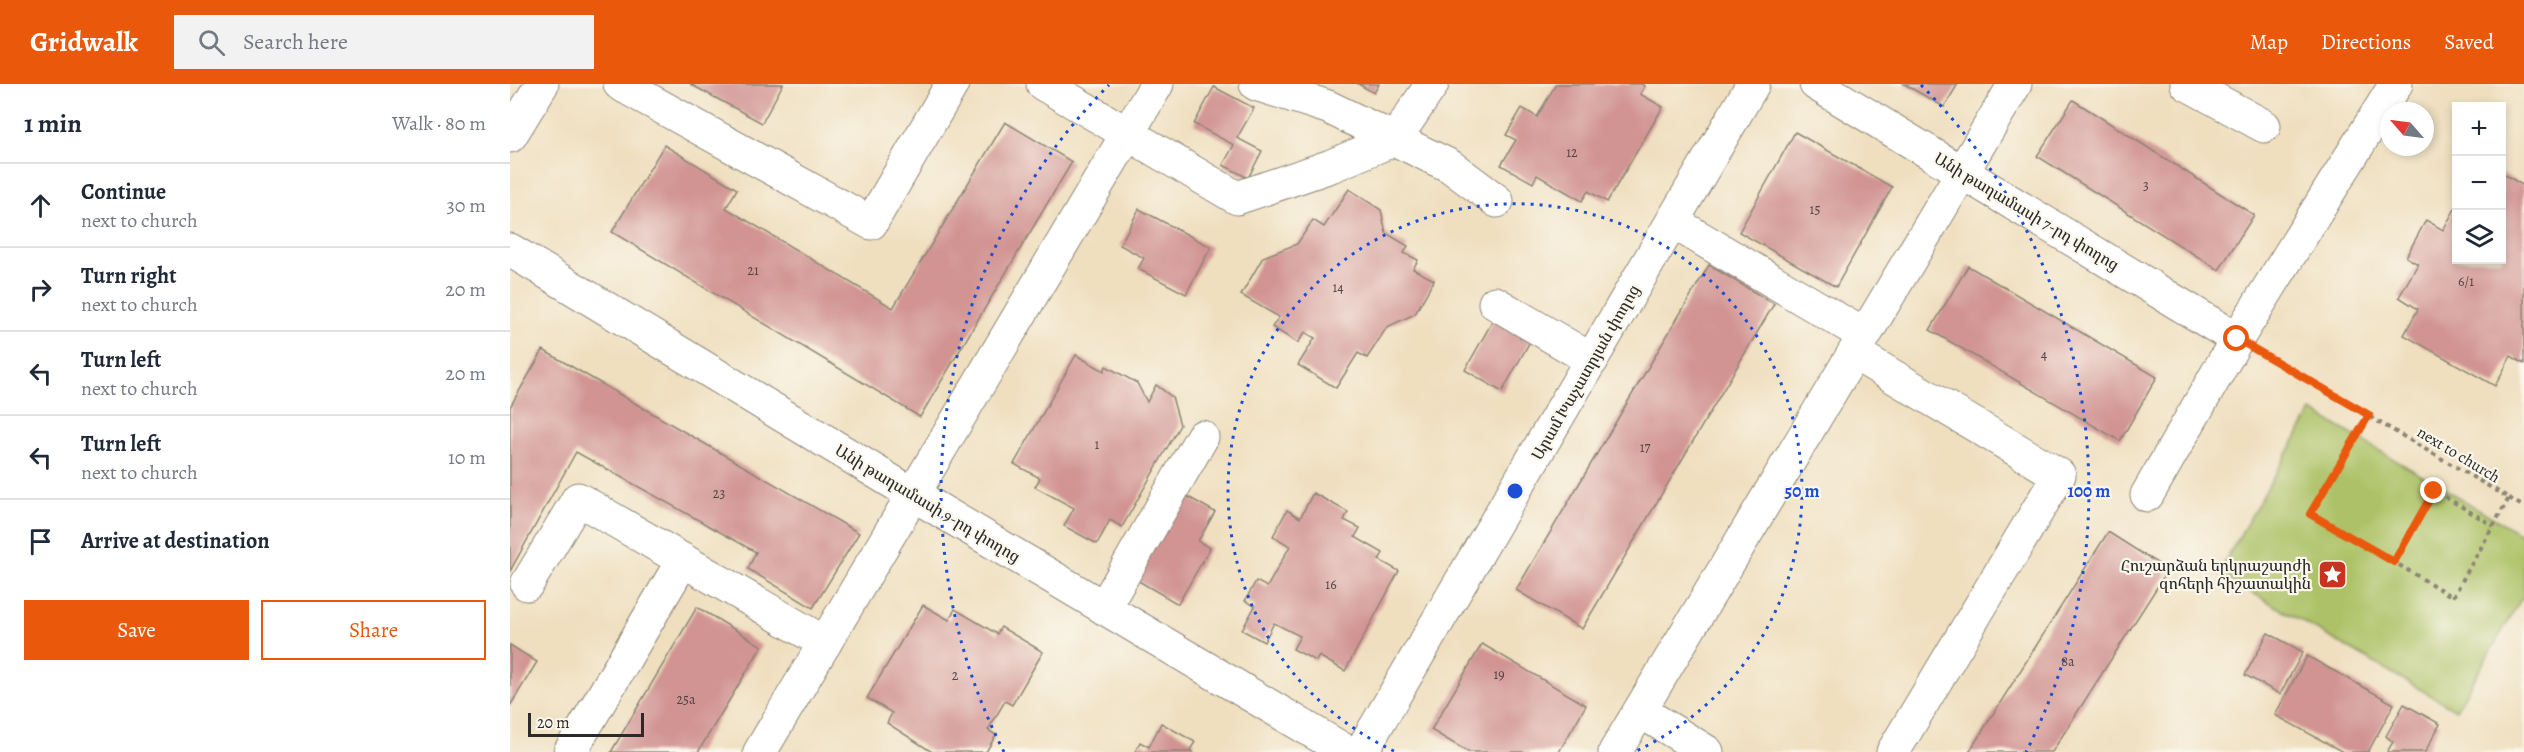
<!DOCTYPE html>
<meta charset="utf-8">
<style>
body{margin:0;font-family:Alegreya,"Noto Serif Armenian",serif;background:#f2f2f3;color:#1f2937}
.controls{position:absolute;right:18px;top:18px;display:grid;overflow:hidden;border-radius:0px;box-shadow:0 3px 9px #0003}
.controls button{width:54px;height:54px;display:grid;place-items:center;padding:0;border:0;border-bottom:2px solid #e0e1e3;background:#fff;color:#1f2937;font:30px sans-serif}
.compass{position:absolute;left:1870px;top:18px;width:54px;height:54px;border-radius:50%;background:#fff;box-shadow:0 3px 9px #0003;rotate:298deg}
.scale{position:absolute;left:18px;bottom:15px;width:116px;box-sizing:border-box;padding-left:6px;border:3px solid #2b2b2b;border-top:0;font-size:16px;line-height:21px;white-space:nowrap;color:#2b2b2b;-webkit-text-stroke:4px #fbf7ec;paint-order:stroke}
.stop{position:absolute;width:18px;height:18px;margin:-14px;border:4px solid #ea580c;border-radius:50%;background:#fff}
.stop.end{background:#ea580c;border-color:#fff;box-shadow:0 2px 6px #0008}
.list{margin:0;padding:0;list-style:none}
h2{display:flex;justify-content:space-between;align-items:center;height:78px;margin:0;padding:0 24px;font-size:26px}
h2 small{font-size:20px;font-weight:400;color:#747a83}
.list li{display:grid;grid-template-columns:39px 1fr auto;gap:18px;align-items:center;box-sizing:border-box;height:84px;padding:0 24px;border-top:2px solid #e0e1e3}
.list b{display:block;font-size:22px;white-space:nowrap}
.list p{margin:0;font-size:20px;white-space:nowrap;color:#747a83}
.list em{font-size:20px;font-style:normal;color:#747a83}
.actions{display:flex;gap:12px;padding:18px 24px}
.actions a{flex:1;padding:14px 0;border:2px solid #ea580c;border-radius:0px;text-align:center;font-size:21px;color:#ea580c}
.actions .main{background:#ea580c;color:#fff}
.icon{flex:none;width:33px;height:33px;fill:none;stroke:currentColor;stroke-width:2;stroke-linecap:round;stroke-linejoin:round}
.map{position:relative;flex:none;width:2014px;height:668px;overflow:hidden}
header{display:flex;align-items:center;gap:36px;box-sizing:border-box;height:84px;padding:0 30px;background:#ea580c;color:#fff}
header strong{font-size:28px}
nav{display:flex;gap:33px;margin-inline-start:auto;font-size:21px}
.search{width:420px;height:54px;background:#f2f2f3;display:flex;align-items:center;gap:15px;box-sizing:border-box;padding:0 21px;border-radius:0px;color:#747a83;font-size:22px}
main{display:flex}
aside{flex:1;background:#fff}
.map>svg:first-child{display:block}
</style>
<header>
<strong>Gridwalk</strong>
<div class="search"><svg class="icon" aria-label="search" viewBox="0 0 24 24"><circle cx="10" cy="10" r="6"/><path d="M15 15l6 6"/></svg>Search here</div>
<nav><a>Map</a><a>Directions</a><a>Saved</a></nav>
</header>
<main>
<aside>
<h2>1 min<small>Walk · 80 m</small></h2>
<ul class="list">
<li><svg class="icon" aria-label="ahead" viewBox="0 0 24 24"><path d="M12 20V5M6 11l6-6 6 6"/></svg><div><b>Continue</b><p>next to church</p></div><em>30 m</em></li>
<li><svg class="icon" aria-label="right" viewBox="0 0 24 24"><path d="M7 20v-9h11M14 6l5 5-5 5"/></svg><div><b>Turn right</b><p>next to church</p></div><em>20 m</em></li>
<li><svg class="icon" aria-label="left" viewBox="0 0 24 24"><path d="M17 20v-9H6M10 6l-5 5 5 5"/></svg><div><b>Turn left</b><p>next to church</p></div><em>20 m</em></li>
<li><svg class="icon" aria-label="left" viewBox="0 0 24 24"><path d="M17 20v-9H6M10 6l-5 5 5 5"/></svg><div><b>Turn left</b><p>next to church</p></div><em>10 m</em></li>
<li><svg class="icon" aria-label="arrive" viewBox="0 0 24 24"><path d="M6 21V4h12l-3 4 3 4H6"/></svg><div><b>Arrive at destination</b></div></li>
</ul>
<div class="actions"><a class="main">Save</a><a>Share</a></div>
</aside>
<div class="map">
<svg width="2014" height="668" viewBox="0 0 2014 668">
<rect width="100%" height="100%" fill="#fbf7ec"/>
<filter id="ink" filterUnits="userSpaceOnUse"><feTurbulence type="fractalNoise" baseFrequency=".0167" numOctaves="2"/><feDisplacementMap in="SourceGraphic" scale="12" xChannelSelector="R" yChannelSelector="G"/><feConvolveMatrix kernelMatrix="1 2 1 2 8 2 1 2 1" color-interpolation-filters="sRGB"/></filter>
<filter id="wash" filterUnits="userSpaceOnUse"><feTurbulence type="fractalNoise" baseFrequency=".008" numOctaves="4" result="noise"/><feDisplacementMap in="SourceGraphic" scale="24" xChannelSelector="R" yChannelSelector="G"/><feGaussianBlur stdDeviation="1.35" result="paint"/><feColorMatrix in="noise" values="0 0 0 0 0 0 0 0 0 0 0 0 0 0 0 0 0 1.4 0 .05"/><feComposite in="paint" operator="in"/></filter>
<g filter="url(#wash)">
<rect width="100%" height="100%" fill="#efdfbf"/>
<path fill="#adc267" stroke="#6c7649" stroke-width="1.5" d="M 1802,327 L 2014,452 L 2014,510 L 1946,626 L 1708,489 Z"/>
<g id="blocks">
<g fill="#d19493">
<path d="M 180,0 L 273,0 L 252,39 Z"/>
<path d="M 848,0 L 869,0 L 864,9 Z"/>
<path d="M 1046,0 L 1131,0 L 1135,2 L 1130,10 L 1153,23 L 1097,118 L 1078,107 L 1072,117 L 1027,91 L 1023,99 L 991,81 L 1006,56 L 996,51 L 1012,24 L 1027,33 Z"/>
<path d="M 1394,0 L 1448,0 L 1434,23 Z"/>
<path d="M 704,3 L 744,24 L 727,54 L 752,67 L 738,94 L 713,81 L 724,61 L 684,40 Z"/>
<path d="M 1563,16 L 1744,131 L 1709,186 L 1527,72 Z"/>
<path d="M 495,38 L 562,78 L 410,333 L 102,148 L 154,61 L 227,105 L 216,124 L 383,224 Z"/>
<path d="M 1285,48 L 1382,103 L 1326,203 L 1229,148 Z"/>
<path d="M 1992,89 L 2014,102 L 2014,280 L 2001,272 L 1985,302 L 1894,251 L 1908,225 L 1889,213 L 1908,180 L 1896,173 L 1916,136 L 1933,146 L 1946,123 L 1946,176 L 1992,176 Z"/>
<path d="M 839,105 L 871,126 L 876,149 L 898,162 L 894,169 L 908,176 L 903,185 L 924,196 L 905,230 L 877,243 L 857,274 L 848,269 L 826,304 L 788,281 L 805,254 L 795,248 L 788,259 L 762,243 L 769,233 L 731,211 L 753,173 L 787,160 L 803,136 L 814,143 Z"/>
<path d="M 629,125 L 701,163 L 676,210 L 628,185 L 634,174 L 610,161 Z"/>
<path d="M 1199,181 L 1264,220 L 1072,545 L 1006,506 Z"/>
<path d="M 1458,182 L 1647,293 L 1610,357 L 1420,246 Z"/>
<path d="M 986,231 L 1023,252 L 992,308 L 955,286 Z"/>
<path d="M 33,266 L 349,449 L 303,524 L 238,485 L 246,468 L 66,368 L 0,487 L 0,323 Z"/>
<path d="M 566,271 L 594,287 L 596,282 L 627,299 L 637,318 L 646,301 L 662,313 L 670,341 L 612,443 L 600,436 L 587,460 L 554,442 L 564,424 L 525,403 L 530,394 L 504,380 Z"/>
<path d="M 803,409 L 838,428 L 834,436 L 850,444 L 845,453 L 873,469 L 869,476 L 889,487 L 835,587 L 809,572 L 806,577 L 783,565 L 790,552 L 764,539 L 754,558 L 732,546 L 745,522 L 735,517 L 746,497 L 757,503 L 780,462 L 763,452 L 777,426 L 790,434 Z"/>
<path d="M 673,410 L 705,428 L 688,457 L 700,464 L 668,520 L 625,495 Z"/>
<path d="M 1598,448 L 1658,486 L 1542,668 L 1459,668 Z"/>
<path d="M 413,521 L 439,536 L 445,525 L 487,550 L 491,543 L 533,568 L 502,621 L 495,617 L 478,646 L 486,651 L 476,668 L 422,668 L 377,639 L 382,629 L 357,614 Z"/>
<path d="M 187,523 L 252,562 L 188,668 L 101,668 Z"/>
<path d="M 1758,549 L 1793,568 L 1770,610 L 1735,591 Z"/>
<path d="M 972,560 L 1076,621 L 1049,668 L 958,668 L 921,646 Z"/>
<path d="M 0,561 L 27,578 L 0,622 Z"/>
<path d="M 1797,572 L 1884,620 L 1858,668 L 1833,668 L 1765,631 Z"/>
<path d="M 1894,620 L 1930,640 L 1915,668 L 1877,668 L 1883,658 L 1876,652 Z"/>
<path d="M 651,639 L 685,658 L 680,666 L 682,668 L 625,668 L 630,658 L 639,663 Z"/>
</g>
</g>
</g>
<g filter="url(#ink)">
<use href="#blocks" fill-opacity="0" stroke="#8d8575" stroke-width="1.5"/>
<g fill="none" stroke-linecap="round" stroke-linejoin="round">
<defs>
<g id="minor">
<path d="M 110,0 L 361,139 L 442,0"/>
<path d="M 533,0 L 727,114 L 821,82 L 885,55 L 922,0"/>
<path d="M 746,0 L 818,23 L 940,82 L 987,117"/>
<path d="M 1306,0 L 1727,255"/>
<path d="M 1677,0 L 1754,42"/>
<path d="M 0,52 L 32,0"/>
<path d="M 1163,138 L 1354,251"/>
<path d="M 0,166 L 404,411 L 837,668"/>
<path d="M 985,219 L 1082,276"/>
<path d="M 1344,269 L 1549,391 L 1383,668"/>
<path d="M 1637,411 L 1727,255 L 1886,0"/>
<path d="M 17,500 L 68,415 L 315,559"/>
<path d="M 594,524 L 692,353"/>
<path d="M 1130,627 L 1197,668"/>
<path d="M 60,668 L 173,476"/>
<path d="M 250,668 L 647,0"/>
<path d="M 851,668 L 1243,0"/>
<path d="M 1105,668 L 1505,0"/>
</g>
</defs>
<use href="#minor" stroke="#8d8575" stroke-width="35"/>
<g stroke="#8d8575" stroke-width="4" stroke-dasharray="4.5 4.5" stroke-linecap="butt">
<path d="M 1759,274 L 1999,414 L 1943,513 L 1884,478"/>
<path d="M 1859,331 L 1800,430 L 1884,478 L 1925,407 L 1984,442"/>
<path d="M 1999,414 L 2014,423"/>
</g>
<use href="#minor" stroke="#fff" stroke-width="33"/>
</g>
</g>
<g fill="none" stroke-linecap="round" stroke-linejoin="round" filter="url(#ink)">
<path stroke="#ea580c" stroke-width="8" d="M 1727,255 L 1859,331 L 1800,430 L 1884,478 L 1924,407"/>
</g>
<g fill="none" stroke="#1d4ed8" stroke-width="3" stroke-dasharray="3 6">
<path d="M884 667A287 287 0 1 1 1126 667"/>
<path d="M494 668A574 574 0 0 1 599 1M1411 1A574 574 0 0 1 1516 668"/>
</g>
<defs>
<symbol id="sight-square" viewBox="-11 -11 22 22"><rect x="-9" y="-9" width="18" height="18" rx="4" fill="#c8321e" stroke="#fbf7ec"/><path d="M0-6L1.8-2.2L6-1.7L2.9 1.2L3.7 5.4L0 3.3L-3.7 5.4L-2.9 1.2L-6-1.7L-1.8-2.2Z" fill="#fff"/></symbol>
</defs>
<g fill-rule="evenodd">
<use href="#sight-square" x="1806" y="474" width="33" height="33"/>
</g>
<g text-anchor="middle" stroke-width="4.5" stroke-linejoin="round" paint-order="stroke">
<g font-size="14" fill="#544545">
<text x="1062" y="73">12</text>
<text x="1636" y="106">3</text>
<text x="1305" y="130">15</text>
<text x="243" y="191">21</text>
<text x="1956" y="202">6/1</text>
<text x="828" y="208">14</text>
<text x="1534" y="275">4</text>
<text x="587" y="365">1</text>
<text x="1135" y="368">17</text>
<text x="209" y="414">23</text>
<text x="821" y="505">16</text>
<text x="1558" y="582">8a</text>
<text x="989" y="595">19</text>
<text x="445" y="596">2</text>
<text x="176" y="620">25а</text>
</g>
<g font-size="16" fill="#2b2b2b" stroke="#fbf7ec">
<text transform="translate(1517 127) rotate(31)" y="6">Անի թաղամասի 7-րդ փողոց</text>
<text transform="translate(1075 288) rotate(-60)" y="6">Արամ Խաչատրյան փողոց</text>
<text transform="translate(1949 370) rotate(31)" y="6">next to church</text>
<text transform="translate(418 419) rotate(31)" y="6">Անի թաղամասի 9-րդ փողոց</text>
</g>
<g font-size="16" fill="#2b2b2b" stroke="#fbf7ec" text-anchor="end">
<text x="1801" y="487">Հուշարձան երկրաշարժի<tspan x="1801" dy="18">զոհերի հիշատակին</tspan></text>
</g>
</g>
<circle cx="1005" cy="407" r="9" fill="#1d4ed8" stroke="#fbf7ec" stroke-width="3"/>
<g font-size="18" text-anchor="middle" font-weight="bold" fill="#1d4ed8" stroke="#fbf7ec" stroke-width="4.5" stroke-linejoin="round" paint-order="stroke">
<text x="1292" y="413">50 m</text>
<text x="1579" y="413">100 m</text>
</g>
</svg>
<div class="controls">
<button>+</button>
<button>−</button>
<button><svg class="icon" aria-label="layers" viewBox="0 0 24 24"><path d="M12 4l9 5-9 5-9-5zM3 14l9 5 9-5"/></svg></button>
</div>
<svg class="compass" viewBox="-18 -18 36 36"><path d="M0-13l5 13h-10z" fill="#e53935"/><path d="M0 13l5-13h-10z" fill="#747a83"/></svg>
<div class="scale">20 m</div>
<div class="stop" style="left:1727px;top:255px"></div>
<div class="stop end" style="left:1924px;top:407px"></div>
</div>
</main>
